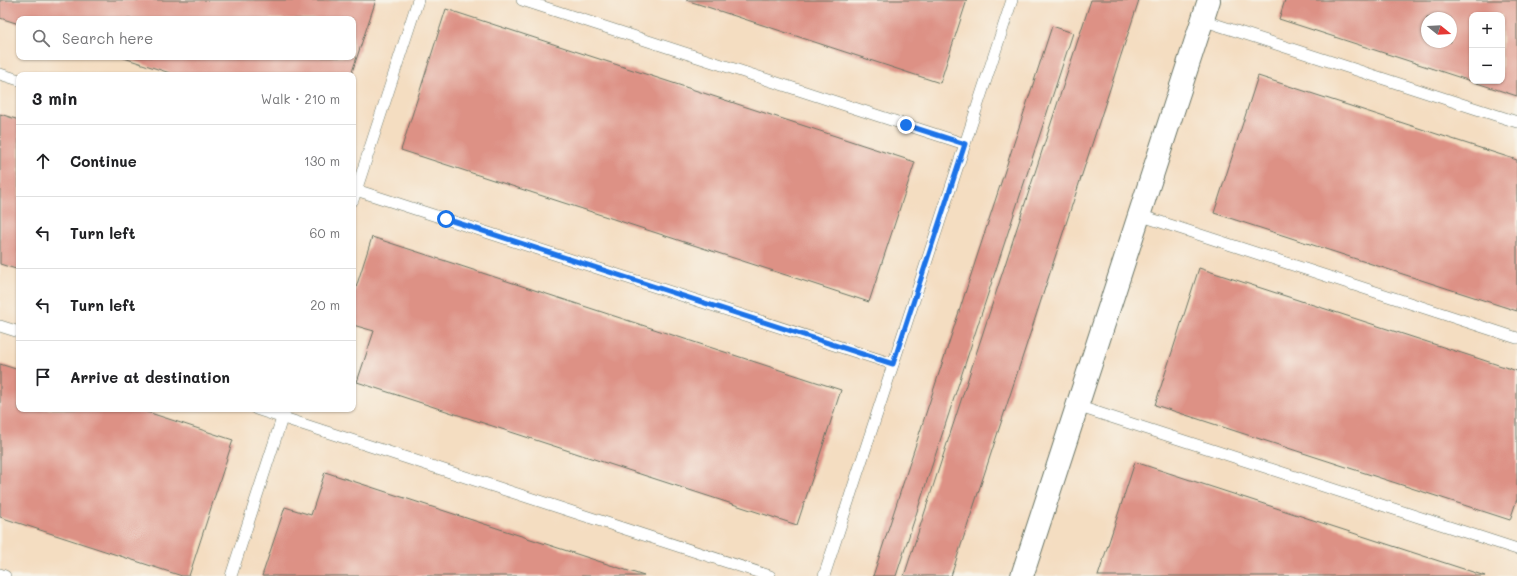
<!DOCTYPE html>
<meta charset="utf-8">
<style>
body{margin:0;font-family:Mali,sans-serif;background:#f2f2f2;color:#202124}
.controls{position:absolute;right:12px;top:12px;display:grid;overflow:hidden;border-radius:8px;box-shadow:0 1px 3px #0004}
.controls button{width:36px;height:36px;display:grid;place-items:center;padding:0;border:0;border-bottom:1px solid #e0e0e0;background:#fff;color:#202124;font:20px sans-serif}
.compass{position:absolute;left:1421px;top:12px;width:36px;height:36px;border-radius:50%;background:#fff;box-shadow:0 1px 3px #0004;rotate:108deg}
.stop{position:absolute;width:12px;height:12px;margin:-9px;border:3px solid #1a73e8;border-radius:50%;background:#fff}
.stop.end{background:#1a73e8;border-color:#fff;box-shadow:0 1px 4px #0008}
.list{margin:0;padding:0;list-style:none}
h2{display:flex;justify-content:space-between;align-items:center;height:52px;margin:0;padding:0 16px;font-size:17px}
h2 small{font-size:13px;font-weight:400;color:#757577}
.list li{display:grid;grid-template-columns:26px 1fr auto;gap:12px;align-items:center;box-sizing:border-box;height:72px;padding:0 16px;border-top:1px solid #e0e0e0}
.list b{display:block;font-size:15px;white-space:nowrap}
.list em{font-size:13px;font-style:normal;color:#757577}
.icon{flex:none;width:22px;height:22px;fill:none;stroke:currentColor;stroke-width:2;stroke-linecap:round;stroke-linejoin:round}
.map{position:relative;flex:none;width:1517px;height:576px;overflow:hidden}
.search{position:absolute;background:#fff;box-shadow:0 1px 3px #0004;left:16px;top:16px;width:340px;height:44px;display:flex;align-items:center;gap:10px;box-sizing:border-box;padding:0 14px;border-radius:8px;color:#757577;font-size:15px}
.panel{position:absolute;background:#fff;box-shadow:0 1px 3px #0004;left:16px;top:72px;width:340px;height:340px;border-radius:8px}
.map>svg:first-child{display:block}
</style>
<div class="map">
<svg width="1517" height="576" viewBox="0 0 1517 576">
<rect width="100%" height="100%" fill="#f7f3e8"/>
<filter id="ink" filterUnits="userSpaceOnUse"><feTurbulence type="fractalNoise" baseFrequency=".025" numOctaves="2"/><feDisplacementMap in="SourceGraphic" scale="8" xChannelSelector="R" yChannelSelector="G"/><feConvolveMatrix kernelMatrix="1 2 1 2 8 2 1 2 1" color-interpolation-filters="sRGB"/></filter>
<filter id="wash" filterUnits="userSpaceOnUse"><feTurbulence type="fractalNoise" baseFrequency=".012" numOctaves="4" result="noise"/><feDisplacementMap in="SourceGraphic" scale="16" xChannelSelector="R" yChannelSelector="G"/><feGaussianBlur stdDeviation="0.9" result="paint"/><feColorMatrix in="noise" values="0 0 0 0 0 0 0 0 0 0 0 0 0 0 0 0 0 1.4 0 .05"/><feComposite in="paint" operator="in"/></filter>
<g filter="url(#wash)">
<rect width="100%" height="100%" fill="#f4ddc1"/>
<g id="blocks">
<g fill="#dd9185" fill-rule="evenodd">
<path d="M 0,0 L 376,0 L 351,75 L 176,75 L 121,57 L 353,57 L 353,19 L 19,19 L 19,24 L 0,18 Z"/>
<path d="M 686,0 L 967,0 L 940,83 Z"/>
<path d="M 1091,0 L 1139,0 L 951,576 L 904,576 Z"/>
<path d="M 1285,0 L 1517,0 L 1517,96 L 1279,19 ZM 1472,15 L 1502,15 L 1502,81 L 1472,81 ZM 1427,18 L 1451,18 L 1451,42 L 1427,42 Z"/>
<path d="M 446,9 L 915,162 L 869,302 L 401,150 Z"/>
<path d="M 1052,26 L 1073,33 L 896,576 L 873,576 Z"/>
<path d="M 1258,76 L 1517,160 L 1517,311 L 1214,213 Z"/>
<path d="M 0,114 L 19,120 L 19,270 L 0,264 Z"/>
<path d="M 372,237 L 841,390 L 797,525 L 357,382 L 374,331 L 353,325 L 353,297 Z"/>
<path d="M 1199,268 L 1517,371 L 1517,499 L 1510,520 L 1155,405 Z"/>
<path d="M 0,364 L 19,370 L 19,409 L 138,409 L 233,440 L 189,576 L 182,576 L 0,517 Z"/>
<path d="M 1135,462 L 1485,576 L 1098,576 Z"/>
<path d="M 325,472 L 644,576 L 262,576 L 285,507 L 311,515 Z"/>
</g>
</g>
</g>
<g filter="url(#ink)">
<use href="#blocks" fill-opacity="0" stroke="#6a7565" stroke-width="1"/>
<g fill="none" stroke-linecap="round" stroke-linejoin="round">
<defs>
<g id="lane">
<path d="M 522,0 L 965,144"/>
<path d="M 1202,20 L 1517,122"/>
<path d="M 0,74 L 19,80"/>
<path d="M 353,189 L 893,364"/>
<path d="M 353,200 L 418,0"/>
<path d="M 1139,215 L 1517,338"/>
<path d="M 0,326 L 19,332"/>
<path d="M 1077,406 L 1517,549"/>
<path d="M 256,409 L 770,576"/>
<path d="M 0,574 L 5,576"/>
<path d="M 231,576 L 285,409"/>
<path d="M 824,576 L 1012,0"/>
</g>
<path id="street" d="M 1022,576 L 1209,0"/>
</defs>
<use href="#lane" stroke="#6a7565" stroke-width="12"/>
<use href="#street" stroke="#6a7565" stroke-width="24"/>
<use href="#lane" stroke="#fff" stroke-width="11"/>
<use href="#street" stroke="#fff" stroke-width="22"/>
</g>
</g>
<g fill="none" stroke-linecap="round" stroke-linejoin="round" filter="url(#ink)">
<path stroke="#1a73e8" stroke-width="5" d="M 446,219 L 893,364 L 965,144 L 906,125"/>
</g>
</svg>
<div class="controls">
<button>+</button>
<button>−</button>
</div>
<svg class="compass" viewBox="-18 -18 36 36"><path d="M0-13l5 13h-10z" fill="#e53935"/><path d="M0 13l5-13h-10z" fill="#757577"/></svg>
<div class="stop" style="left:446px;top:219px"></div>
<div class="stop end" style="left:906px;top:125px"></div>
<div class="search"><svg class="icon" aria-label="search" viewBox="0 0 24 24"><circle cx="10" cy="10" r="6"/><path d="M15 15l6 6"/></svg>Search here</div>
<section class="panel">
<h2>3 min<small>Walk · 210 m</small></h2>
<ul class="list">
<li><svg class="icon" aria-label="ahead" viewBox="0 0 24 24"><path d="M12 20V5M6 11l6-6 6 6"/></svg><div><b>Continue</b></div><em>130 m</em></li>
<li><svg class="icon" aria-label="left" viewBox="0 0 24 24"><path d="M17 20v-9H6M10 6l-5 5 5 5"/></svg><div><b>Turn left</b></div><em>60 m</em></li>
<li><svg class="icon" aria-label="left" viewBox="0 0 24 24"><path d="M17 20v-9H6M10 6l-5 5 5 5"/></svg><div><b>Turn left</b></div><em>20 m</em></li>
<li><svg class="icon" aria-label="arrive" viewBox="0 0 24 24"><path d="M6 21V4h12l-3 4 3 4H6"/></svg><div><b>Arrive at destination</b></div></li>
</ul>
</section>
</div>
